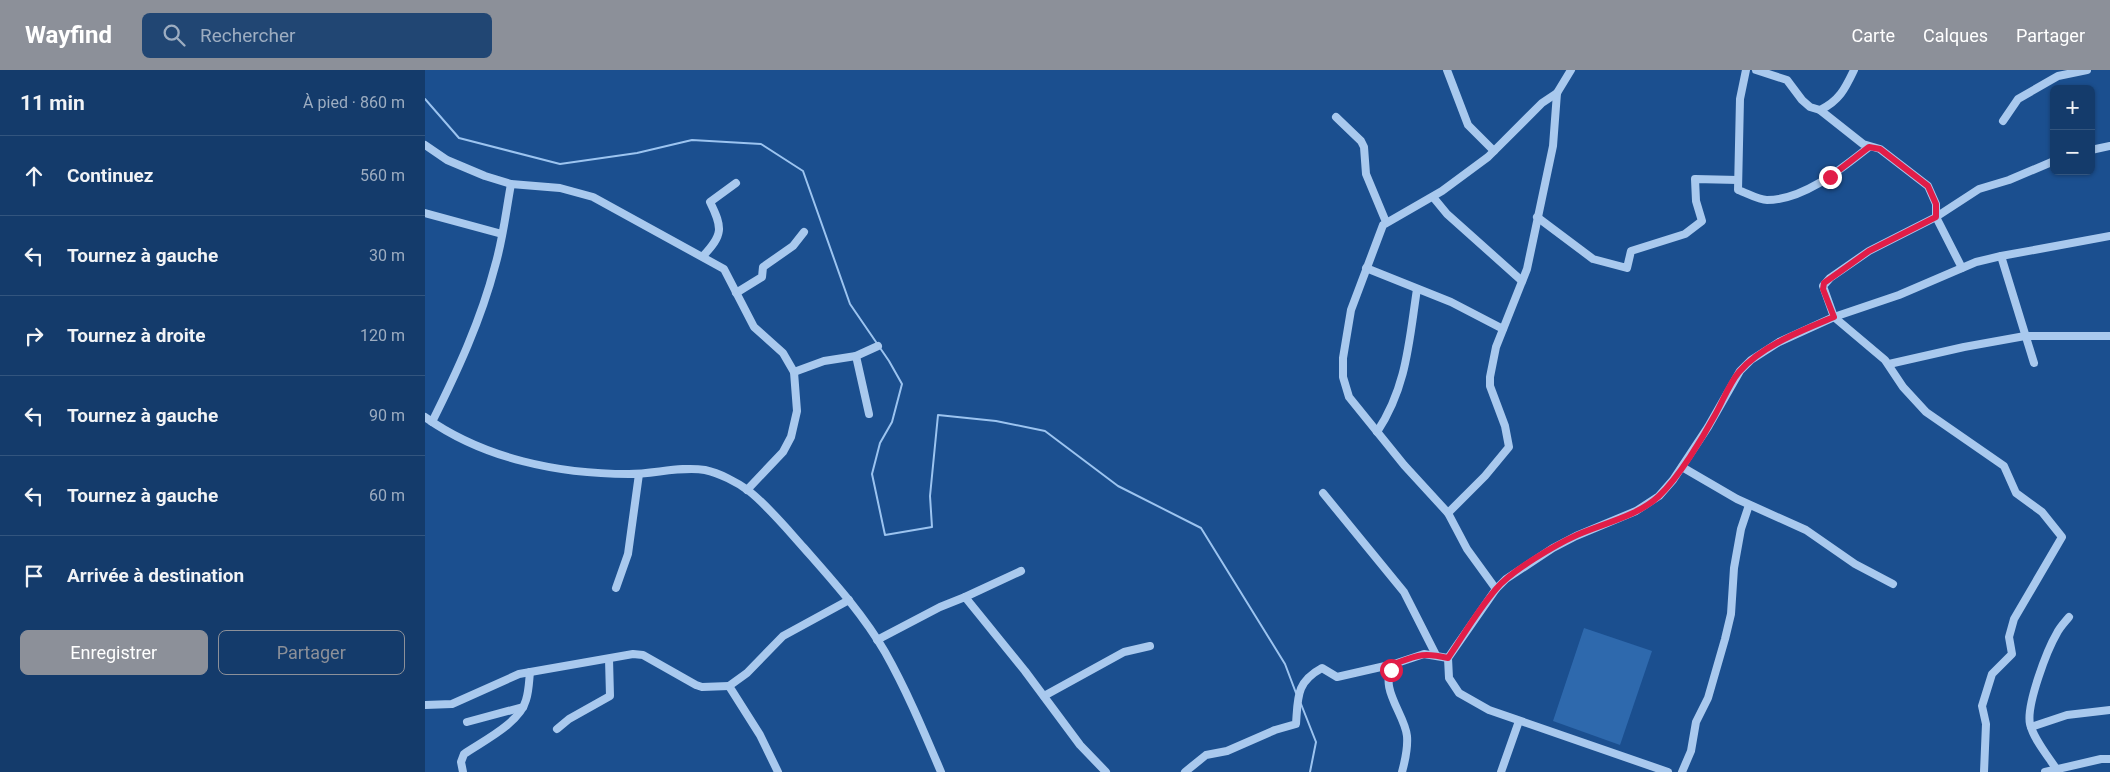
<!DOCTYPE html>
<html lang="fr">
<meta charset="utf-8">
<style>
body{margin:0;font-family:Roboto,sans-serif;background:#214673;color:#f1f3f6}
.controls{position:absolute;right:15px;top:15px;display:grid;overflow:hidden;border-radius:8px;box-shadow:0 1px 4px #0004}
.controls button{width:45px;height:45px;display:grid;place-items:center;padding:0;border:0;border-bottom:1px solid #33557e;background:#143b6b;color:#f1f3f6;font:25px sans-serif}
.stop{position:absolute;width:15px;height:15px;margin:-11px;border:4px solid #e11d48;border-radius:50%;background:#fff}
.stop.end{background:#e11d48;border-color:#fff;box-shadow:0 1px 5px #0008}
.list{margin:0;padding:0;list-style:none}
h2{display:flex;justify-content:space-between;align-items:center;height:65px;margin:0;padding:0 20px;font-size:21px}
h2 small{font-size:16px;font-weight:400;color:#9dadc1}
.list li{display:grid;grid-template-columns:32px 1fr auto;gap:15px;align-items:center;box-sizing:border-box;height:80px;padding:0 20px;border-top:1px solid #33557e}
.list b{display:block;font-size:19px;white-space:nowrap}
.list em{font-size:16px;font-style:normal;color:#9dadc1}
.actions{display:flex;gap:10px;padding:15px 20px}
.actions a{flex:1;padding:11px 0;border:1px solid #8c9099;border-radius:8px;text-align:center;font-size:18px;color:#8c9099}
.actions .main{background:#8c9099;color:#fff}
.icon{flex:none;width:28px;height:28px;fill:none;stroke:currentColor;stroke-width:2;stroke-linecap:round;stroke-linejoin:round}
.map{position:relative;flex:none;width:1685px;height:702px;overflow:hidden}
header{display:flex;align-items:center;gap:30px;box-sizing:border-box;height:70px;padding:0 25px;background:#8c9099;color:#fff}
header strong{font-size:24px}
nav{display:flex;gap:28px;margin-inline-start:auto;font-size:18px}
.search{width:350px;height:45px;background:#214673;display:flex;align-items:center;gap:12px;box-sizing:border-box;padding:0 18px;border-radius:8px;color:#9dadc1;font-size:19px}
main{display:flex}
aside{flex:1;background:#143b6b}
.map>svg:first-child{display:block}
</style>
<header>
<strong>Wayfind</strong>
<div class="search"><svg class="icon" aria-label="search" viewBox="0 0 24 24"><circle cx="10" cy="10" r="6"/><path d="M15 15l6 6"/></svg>Rechercher</div>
<nav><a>Carte</a><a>Calques</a><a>Partager</a></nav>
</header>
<main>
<aside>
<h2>11 min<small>À pied · 860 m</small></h2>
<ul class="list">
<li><svg class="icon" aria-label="ahead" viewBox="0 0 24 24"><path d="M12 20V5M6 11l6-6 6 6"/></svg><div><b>Continuez</b></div><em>560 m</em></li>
<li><svg class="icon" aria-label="left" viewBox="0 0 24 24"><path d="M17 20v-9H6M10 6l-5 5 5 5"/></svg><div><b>Tournez à gauche</b></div><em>30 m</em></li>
<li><svg class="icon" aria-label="right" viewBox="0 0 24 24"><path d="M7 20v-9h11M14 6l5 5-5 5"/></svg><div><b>Tournez à droite</b></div><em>120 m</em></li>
<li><svg class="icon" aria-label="left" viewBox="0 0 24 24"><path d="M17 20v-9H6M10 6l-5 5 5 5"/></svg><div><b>Tournez à gauche</b></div><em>90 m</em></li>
<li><svg class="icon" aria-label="left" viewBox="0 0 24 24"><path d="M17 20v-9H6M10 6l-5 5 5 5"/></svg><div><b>Tournez à gauche</b></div><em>60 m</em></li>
<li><svg class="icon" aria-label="arrive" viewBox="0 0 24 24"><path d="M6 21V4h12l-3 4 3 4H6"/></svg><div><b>Arrivée à destination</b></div></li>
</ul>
<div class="actions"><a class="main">Enregistrer</a><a>Partager</a></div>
</aside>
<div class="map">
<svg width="1685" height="702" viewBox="0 0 1685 702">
<rect width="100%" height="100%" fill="#1b4f8f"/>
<path fill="#2e69ad" d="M 1159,558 L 1227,581 L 1195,675 L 1128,651 Z"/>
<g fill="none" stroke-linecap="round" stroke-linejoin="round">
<g stroke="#9cc4f0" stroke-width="2">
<path d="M 0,29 L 34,68 L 135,94 L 212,83 L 267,70 L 336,74 L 378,101 L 425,234 L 464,291 L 477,314 L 467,352 L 455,373 L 447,404 L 460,465 L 507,457 L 505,426 L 513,345 L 571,351 L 620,361 L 693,416 L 776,458 L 860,594 L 871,623"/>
<path d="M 876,634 L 891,672 L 885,702"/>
</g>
<g stroke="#a9c9ee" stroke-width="8">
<path d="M 1022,0 L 1043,55 L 1069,81"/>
<path d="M 1321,0 L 1315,29 L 1313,120 C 1322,123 1333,130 1342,130 C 1379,130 1416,99 1444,77"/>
<path d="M 1331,0 L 1362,10 L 1377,30 L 1385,37 L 1395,40 L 1438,74 L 1455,79 L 1503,116 L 1511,134 L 1511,147 L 1537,198"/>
<path d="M 1395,40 C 1414,31 1420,19 1429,0"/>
<path d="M 911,47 L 936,71 L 939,77 L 941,104 L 961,152"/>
<path d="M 1578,51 L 1593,29 L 1633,6 L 1662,0"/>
<path d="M 0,75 L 22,90 L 60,106 L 86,114 L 135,118 L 168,127 L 299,199 L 329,257 L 358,283 L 369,302 L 372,341 L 366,367 L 358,382 L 322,420"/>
<path d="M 1666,80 L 1685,76"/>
<path d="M 1008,127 L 1022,144 L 1097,211"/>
<path d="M 0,143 L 77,164"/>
<path d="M 1112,147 L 1168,189 L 1202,198 L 1206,181 L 1260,164 L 1277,151 L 1271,131 L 1270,109 L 1313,110"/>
<path d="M 278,186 C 298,165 298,158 285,132 L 311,113"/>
<path d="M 1576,186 L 1609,293"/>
<path d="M 941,198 L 1026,232 L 1078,259"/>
<path d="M 311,223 L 337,207 L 338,197 L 368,176 L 379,162"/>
<path d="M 431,286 L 444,344"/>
<path d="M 1464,294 L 1539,277 L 1600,266 L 1685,266"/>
<path d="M 369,302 L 399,291 L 431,286 L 453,276"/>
<path d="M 0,347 C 59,389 134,404 204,404 C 229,404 256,396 280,400 C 294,403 312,412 324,421 C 344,437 362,459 379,478 C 408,511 438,544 460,582 C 482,621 499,662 516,702"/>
<path d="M 7,352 C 32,302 56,250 70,196 C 78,169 81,141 86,114"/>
<path d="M 952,362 C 982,317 984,271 992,219"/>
<path d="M 1257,397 L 1312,429 L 1381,460 L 1430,494 L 1468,514"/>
<path d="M 898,423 L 979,522 L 1011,585"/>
<path d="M 1023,443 L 979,395 L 924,327 L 918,307 L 918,288 L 926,240 L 958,155 L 1017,121 L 1063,87 L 1117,33 L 1132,23"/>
<path d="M 191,518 L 203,484 L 214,404"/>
<path d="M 1071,519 L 1042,479 L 1023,443 L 1060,406 L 1084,377 L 1080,356 L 1065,316 L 1065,307 L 1071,277 L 1102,199 L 1128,76 L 1132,23 L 1146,0"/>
<path d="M 540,527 L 596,501"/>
<path d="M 452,570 L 515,537 L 540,527 L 600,601 L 655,675 L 681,702"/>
<path d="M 619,626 L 699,582 L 725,576"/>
<path d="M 0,635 L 27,634 L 94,604 L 208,584 L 218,585 L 271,615 L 277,617 L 304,616"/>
<path d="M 42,652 L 98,637"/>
<path d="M 1606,657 L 1642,645 L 1685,640"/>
<path d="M 132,659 L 144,649 L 185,626 L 184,589"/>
<path d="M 1632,700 C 1623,686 1609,670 1605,654 C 1601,635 1622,580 1632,563 C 1635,557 1640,552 1644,547"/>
<path d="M 38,702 L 36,692 L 39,684 C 58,671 95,653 101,630 C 104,621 104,611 105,602"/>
<path d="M 353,702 L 335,665 L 304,616 L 322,603 L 358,566 L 424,530"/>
<path d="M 760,702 L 781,685 L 802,681 L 850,660 L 871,654 C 873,627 871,612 897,598 L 912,607 L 969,594"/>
<path d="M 977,702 C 980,691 983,678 982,666 C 980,644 952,617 969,594 L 999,584 L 1023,588"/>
<path d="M 1076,702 L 1094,651"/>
<path d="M 1243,702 L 1064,640 L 1034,623 L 1024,608 L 1023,588 L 1071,519 L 1081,509 L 1128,478 L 1151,466 L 1211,441 L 1234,426 L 1248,410 L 1283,357 L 1315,301 L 1326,290 L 1354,272 L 1409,247 L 1474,225 L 1551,192 L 1576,186 L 1685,166"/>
<path d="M 1257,702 L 1266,681 L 1271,652 L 1283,628 L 1300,569 L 1306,544 L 1309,498 L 1316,459 L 1324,435"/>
<path d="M 1559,702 L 1561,654 L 1557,636 L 1567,604 L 1587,584 L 1584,567 L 1589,549 L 1637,467 L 1617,442 L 1591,423 L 1579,396 L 1501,342 L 1478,317 L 1460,290 L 1409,247 L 1398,216 L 1405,208 L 1444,181 L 1511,147 L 1554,119 L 1584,110 L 1629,91"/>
<path d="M 1620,702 L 1676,689 L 1685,689"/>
</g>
</g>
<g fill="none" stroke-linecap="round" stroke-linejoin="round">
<path stroke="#e11d48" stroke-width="6" d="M 966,600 L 969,594 C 993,585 998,582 1023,588 C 1038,566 1053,540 1071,519 C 1086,501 1130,475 1152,465 C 1179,453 1213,446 1234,426 C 1254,407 1277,369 1290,345 C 1298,331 1304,314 1314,302 C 1336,276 1378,260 1409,247 L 1398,219 L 1399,213 L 1444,181 L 1511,147 L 1511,134 L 1503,116 L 1455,79 L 1444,77 L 1405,107"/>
</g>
</svg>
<div class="controls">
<button>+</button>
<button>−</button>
</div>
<div class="stop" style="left:966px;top:600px"></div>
<div class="stop end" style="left:1405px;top:107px"></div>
</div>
</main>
